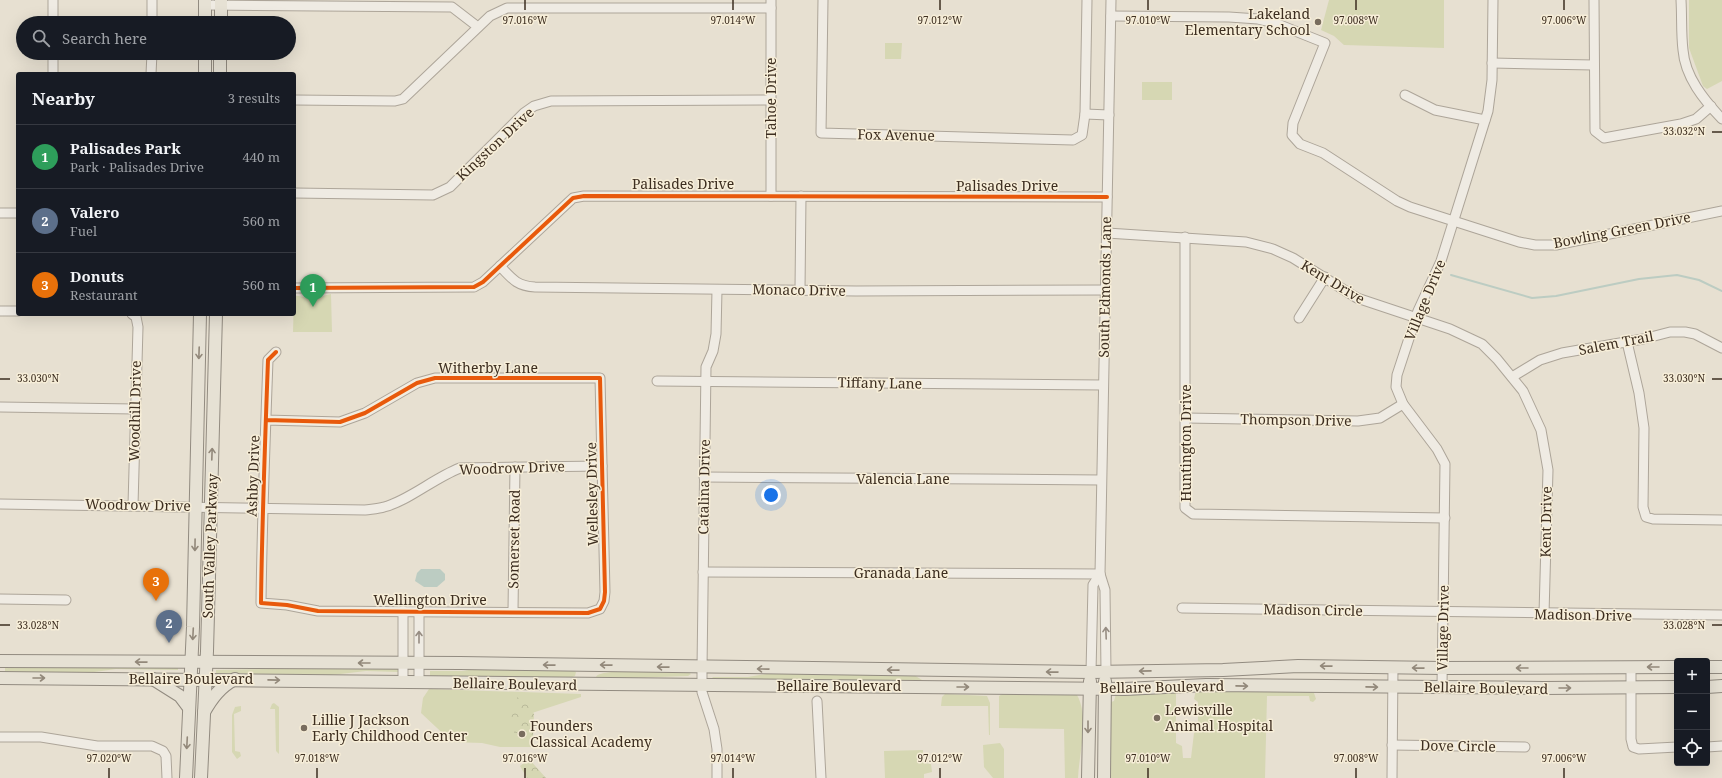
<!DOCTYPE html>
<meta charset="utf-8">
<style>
body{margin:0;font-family:"Noto Serif",serif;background:#242831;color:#f1f3f6}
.controls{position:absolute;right:12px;bottom:12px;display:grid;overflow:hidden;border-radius:4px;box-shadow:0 4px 16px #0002}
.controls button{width:36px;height:36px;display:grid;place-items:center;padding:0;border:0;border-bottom:1px solid #363941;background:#171b24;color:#f1f3f6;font:20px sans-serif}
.you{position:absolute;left:771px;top:495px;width:14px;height:14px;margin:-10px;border:3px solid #fff;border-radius:50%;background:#1a73e8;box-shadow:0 0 0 6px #1a73e833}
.badge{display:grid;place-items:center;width:26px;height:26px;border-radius:50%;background:#8c9099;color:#fff;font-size:13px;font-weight:700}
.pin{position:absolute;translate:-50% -33px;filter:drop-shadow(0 1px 2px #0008)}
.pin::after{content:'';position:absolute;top:21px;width:14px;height:12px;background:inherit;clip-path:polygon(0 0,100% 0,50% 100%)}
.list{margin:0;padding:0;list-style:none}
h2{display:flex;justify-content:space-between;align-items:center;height:52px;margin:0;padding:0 16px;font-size:17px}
h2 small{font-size:13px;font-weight:400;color:#9ea1a6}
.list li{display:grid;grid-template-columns:26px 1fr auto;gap:12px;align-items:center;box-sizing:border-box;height:64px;padding:0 16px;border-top:1px solid #363941}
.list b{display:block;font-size:15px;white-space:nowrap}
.list p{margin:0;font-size:13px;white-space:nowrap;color:#9ea1a6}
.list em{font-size:13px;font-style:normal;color:#9ea1a6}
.icon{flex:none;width:22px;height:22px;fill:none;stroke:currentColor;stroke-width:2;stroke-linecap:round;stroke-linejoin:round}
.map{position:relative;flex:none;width:1722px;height:778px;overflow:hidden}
.search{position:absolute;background:#171b24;box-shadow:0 4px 16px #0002;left:16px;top:16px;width:280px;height:44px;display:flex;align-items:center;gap:10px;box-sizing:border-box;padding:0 14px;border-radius:22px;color:#9ea1a6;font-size:15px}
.panel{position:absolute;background:#171b24;box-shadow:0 4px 16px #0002;left:16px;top:72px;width:280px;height:244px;border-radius:4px}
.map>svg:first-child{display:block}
</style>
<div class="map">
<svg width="1722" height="778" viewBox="0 0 1722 778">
<defs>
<pattern id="forest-crowns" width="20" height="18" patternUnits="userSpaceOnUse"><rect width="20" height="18" fill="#d6d7b3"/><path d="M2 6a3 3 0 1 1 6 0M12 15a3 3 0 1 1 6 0" fill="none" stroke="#b9b99a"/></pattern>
</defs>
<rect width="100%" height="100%" fill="#e7e0d1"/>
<g fill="#d6d7b3">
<path d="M 1329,0 L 1444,0 L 1444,48 L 1344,45 L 1334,36 L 1321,30 Z"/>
<path d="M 1689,0 L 1722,0 L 1722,81 L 1707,89 L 1703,86 L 1689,48 Z"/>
<path d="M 885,43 L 902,43 L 901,59 L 885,59 Z"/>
<rect x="1142" y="82" width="30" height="18"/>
<path d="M 331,294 L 332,332 L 293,332 L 294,296 C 301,295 305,299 313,299 C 317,299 324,295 331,294 Z"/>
<path d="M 70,665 L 178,666 L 178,670 L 116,669 L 87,673 L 5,672 L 5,668 L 45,668 Z"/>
<path d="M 398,667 L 398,672 L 366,671 L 332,675 L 216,673 L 216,670 Z"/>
<path d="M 480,668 L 570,669 L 576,672 L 575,676 L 570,678 L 430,677 L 430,671 L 463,671 Z"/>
<path d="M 634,670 L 688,672 L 691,674 L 688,676 L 597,679 L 596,677 C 598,671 625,672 634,670 Z"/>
<path d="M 772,673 L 914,675 L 922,680 L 920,681 L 711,679 L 713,677 L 748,677 Z"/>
<path d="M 429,689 L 581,694 L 581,697 L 532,713 L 532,747 L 500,747 L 482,743 L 452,742 L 421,713 L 423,698 Z"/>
<path d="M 1196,690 L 1307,691 L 1314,693 L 1316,699 L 1313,702 L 1310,701 L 1309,696 L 1267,696 L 1265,778 L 1109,778 L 1111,702 L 1114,701 L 1116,694 L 1176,691 L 1176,743 L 1182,746 L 1183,758 L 1191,758 L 1194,733 L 1198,729 L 1198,702 L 1194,699 Z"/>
<path d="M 1006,692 L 1077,695 C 1090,719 1079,752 1078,778 L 1065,778 L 1064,729 L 999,728 L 999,696 Z"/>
<path d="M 945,694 L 987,696 L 990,703 L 990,735 L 989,735 L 988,706 L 941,706 L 942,697 Z"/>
<path d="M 274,703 L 279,707 L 279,754 L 276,751 L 275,709 L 270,709 L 272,704 Z"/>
<path d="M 241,706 L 241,711 L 234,714 L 235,751 L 240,752 L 241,756 L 237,759 L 232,752 L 232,715 L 235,707 Z"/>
<path d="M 1000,743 L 1004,749 L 1004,778 L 993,778 L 984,767 L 983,745 Z"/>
<path d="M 923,750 L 923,763 L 931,764 L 932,772 L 924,774 L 924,778 L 885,778 L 884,751 Z"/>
</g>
<g fill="url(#forest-crowns)">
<path d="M 519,697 L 531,707 L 534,714 L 533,739 L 524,734 L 515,736 L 511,721 L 513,699 Z"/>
<path d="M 529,759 L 546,778 L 527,778 L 520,766 Z"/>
</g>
<path fill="#bcccc2" d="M 421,569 L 440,569 L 445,574 L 445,580 L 437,587 L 424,587 L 415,581 L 417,573 Z"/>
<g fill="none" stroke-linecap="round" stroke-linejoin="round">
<path stroke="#bcccc2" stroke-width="2" d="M 1451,275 L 1532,298 L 1556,296 L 1639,279 L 1677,275 L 1699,280 L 1722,291"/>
<defs>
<g id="minor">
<path d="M 823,0 L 821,133 L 1073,140 L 1082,135 L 1085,114 L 1087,0"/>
<path d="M 1594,0 L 1595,131 L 1604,138 L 1681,124 L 1696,119 L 1711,106"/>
<path d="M 1681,0 C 1682,17 1681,34 1683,50 C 1685,77 1704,100 1722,119"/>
<path d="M 205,5 L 452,7 L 478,27"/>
<path d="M 1111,16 L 1229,17 L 1258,19 L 1275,23 L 1325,43 L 1293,123 L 1292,135 L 1300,144 L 1323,153 L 1397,201 L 1410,207 L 1519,242 L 1535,245 L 1556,245 L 1722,211"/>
<path d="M 53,23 L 53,0"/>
<path d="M 152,23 L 152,0"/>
<path d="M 1492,63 L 1594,65"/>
<path d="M 53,74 L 53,53"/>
<path d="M 151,74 L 152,53"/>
<path d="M 1405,95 L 1435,110 L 1485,120"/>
<path d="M 294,100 L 395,101 L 403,99 L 490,16 L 507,8 L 771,8"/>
<path d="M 1085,114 L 1109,115"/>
<path d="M 294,193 L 433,195 L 450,187 L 524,113 L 534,106 L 551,101 L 771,100"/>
<path d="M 771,196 L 771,0"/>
<path d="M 0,213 L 18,213"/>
<path d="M 1107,233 L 1246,242 L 1273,249 L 1293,258 L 1357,298 L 1450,329 L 1482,344 L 1497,359 L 1523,391 L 1541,430 L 1548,470 L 1544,614"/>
<path d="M 1185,237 L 1185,508 L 1193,514 L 1445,518"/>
<path d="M 500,266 C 512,279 517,286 535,287 L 856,291 L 1105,290"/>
<path d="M 294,288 L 474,287 L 483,282 L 573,198 L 584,196 L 1107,197"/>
<path d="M 800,290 L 801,196"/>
<path d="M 0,311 L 18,311"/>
<path d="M 132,314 L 136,317 L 138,327 L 133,505"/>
<path d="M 1299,318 L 1325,277"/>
<path d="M 1627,342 L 1639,393 L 1644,428 L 1643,507 L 1646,517 L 1653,519 L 1722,520"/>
<path d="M 1512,377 L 1540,360 L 1562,353 L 1643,339 L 1670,332 L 1685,332 L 1695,334 L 1722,348"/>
<path d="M 657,381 L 1103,385"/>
<path d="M 0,407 L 135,409"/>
<path d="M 1186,418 L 1358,421 L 1380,418 L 1403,404"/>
<path d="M 266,420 L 340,422 L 365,413 L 417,383 L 435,378 L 600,378 L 605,592 L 604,601 L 600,609 L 588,613 L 318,611 L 287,605 L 261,603 C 262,522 265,441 268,360 L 276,352"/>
<path d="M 704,477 L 1101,480"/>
<path d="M 0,504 L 365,510 C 371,509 378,509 384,507 C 408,501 434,478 460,468 L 602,466"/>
<path d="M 703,572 L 1100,574"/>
<path d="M 0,599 L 66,600"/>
<path d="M 1182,608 L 1722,615"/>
<path d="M 419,611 L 419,682"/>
<path d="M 513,611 L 515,467"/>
<path d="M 1631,667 L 1631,739 L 1633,747 L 1639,749 L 1677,747"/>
<path d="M 1091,672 L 1093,585 L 1100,574"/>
<path d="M 1106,672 L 1105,590 L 1100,574 L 1111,0"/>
<path d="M 403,682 L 403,611"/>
<path d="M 1442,687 L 1445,464 L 1437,449 L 1403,404 L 1396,387 L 1397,375 L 1418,311 L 1441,261 L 1488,111 L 1492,80 L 1493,0"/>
<path d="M 817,701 L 821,778"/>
<path d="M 0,737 L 41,737 L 97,746 L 152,746 L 163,751 L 166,756 L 167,778"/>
<path d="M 1392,745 L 1525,747"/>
<path d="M 1707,747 L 1722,746"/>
<path d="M 717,778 L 717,749 L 714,729 L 702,692 L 702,668 L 706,367 L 713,351 L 716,334 L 717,290"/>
<path d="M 1392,778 L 1393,667"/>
</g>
<g id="major">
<path d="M 205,23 L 205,0"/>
<path d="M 221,23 L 221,0"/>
<path d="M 205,74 L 205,53"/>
<path d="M 220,74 L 220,53"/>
<path d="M 0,661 L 460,663 L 1091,672 L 1223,670 L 1298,666 L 1442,668 L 1677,667"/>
<path d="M 1707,667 L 1722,667"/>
<path d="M 0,678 L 1125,689 L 1206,685 L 1543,688 L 1677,687"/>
<path d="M 153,679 L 180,696 L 189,708"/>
<path d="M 1707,687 L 1722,686"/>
<path d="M 204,712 C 212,698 220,687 235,679"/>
<path d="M 186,778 L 193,627 L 200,314"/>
<path d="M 201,778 L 207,651 L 216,314"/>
<path d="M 1088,778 L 1090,681"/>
<path d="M 1104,778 L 1105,681"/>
</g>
</defs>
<use href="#minor" stroke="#ada599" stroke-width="11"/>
<use href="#major" stroke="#928b80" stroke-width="14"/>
<use href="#minor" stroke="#efebe3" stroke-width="9"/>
<use href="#major" stroke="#e6e1d4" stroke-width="12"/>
<defs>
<g id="cycleway">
<path d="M 294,288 L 474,287 L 483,282 L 573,198 L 584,196 L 1107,197"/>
<path d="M 266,420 L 340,422 L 365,413 L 417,383 L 435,378 L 600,378 L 605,592 L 604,601 L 600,609 L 588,613 L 318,611 L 287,605 L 261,603 C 262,522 265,441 268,360 L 276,352"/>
</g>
</defs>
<use href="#cycleway" stroke="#f7eed8" stroke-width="6"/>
<use href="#cycleway" stroke="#e8590c" stroke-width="4"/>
</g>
<defs><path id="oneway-shaft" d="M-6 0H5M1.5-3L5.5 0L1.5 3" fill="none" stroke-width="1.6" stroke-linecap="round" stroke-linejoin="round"/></defs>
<g stroke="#92887a">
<use href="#oneway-shaft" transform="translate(199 353) rotate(92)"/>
<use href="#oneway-shaft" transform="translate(212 454) rotate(-88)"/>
<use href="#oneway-shaft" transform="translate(195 545) rotate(91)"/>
<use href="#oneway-shaft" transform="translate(193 634) rotate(93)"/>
<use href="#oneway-shaft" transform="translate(141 662) rotate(-179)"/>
<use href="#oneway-shaft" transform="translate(364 663) rotate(-180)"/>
<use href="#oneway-shaft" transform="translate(549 665) rotate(-179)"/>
<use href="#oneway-shaft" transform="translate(606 665) rotate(-179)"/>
<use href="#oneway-shaft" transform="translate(1326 666) rotate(-179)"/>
<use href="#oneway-shaft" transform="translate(663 667) rotate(-179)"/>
<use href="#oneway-shaft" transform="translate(1653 667) rotate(180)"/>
<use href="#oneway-shaft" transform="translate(1418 668) rotate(-179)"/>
<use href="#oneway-shaft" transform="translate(1522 668) rotate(180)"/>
<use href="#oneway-shaft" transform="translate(763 669) rotate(-179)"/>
<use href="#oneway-shaft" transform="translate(893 670) rotate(-179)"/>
<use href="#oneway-shaft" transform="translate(1145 671) rotate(179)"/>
<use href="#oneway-shaft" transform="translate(1052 672) rotate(-179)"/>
<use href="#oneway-shaft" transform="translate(39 678)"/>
<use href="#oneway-shaft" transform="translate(274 680) rotate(1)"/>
<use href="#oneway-shaft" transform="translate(1242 686) rotate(1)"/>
<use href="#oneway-shaft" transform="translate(963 687)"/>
<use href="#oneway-shaft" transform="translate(1372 687) rotate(1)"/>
<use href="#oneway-shaft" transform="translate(1565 688)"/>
<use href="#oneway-shaft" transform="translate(1088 727) rotate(90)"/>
<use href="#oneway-shaft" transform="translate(187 743) rotate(93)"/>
</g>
<g stroke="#968c82">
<use href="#oneway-shaft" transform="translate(1106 633) rotate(-92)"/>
<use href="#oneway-shaft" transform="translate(419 637) rotate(-90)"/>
</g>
<path fill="none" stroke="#3d2e20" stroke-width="1.5" d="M 525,0 L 525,10M 733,0 L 733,10M 940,0 L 940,10M 1148,0 L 1148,10M 1356,0 L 1356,10M 1564,0 L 1564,10M 1712,132 L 1722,132M 0,379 L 10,379M 1712,379 L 1722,379M 0,625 L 10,625M 1712,625 L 1722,625M 109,768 L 109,778M 317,768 L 317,778M 525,768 L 525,778M 733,768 L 733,778M 940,768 L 940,778M 1148,768 L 1148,778M 1356,768 L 1356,778M 1564,768 L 1564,778"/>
<g fill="#786c5e" stroke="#f7eed8" stroke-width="1.5">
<circle cx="1318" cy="22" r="4"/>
<circle cx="1157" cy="718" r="4"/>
<circle cx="304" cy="728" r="4"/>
<circle cx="522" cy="734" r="4"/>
</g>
<g text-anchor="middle" stroke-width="3" stroke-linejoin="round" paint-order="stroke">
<g font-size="14" fill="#3d2e20" stroke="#f7eed8" text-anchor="start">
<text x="1310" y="19" text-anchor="end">Lakeland<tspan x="1310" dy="16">Elementary School</tspan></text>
<text x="1165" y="715">Lewisville<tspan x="1165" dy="16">Animal Hospital</tspan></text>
<text x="312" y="725">Lillie J Jackson<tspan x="312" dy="16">Early Childhood Center</tspan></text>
<text x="530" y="731">Founders<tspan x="530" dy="16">Classical Academy</tspan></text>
</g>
<g font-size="14" fill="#3d2e20" stroke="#f7eed8">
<text transform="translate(771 98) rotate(-90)" y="5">Tahoe Drive</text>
<text transform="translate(896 135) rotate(1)" y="5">Fox Avenue</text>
<text transform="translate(495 144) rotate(-43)" y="5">Kingston Drive</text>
<text x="683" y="189">Palisades Drive</text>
<text x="1007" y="191">Palisades Drive</text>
<text transform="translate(1622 230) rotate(-11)" y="5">Bowling Green Drive</text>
<text transform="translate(1333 282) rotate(31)" y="5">Kent Drive</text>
<text transform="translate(1105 287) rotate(-89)" y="5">South Edmonds Lane</text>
<text transform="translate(799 290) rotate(1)" y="5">Monaco Drive</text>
<text transform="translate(1425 300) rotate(-68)" y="5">Village Drive</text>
<text transform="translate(1616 343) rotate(-11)" y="5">Salem Trail</text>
<text x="488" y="373">Witherby Lane</text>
<text transform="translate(880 383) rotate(1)" y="5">Tiffany Lane</text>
<text transform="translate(135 411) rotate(-89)" y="5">Woodhill Drive</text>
<text transform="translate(1296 420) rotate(1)" y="5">Thompson Drive</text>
<text transform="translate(1186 443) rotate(-90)" y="5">Huntington Drive</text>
<text transform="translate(512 468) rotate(-2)" y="5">Woodrow Drive</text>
<text transform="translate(253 476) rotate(-88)" y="5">Ashby Drive</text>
<text x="903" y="484">Valencia Lane</text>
<text transform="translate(704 487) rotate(-89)" y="5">Catalina Drive</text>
<text transform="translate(592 494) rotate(-91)" y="5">Wellesley Drive</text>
<text transform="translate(138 505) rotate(1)" y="5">Woodrow Drive</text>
<text transform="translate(1546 522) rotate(-89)" y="5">Kent Drive</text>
<text transform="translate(514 539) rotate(-89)" y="5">Somerset Road</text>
<text transform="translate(210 546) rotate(-88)" y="5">South Valley Parkway</text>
<text x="901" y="578">Granada Lane</text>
<text x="430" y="605">Wellington Drive</text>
<text transform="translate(1313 610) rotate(1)" y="5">Madison Circle</text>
<text transform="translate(1583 615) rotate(1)" y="5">Madison Drive</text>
<text transform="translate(1443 628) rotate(-89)" y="5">Village Drive</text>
<text x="191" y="684">Bellaire Boulevard</text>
<text transform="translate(515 684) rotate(1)" y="5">Bellaire Boulevard</text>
<text x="839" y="691">Bellaire Boulevard</text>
<text transform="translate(1162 687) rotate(-1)" y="5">Bellaire Boulevard</text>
<text transform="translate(1486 688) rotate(1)" y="5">Bellaire Boulevard</text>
<text transform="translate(1458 746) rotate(1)" y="5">Dove Circle</text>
</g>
</g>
<g font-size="10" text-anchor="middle" fill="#3d2e20" stroke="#f7eed8" stroke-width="3" stroke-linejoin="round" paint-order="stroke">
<text x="525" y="24">97.016°W</text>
<text x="733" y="24">97.014°W</text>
<text x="940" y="24">97.012°W</text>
<text x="1148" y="24">97.010°W</text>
<text x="1356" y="24">97.008°W</text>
<text x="1564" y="24">97.006°W</text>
<text x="1684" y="135">33.032°N</text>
<text x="38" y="382">33.030°N</text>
<text x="1684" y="382">33.030°N</text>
<text x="38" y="629">33.028°N</text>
<text x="1684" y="629">33.028°N</text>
<text x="109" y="762">97.020°W</text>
<text x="317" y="762">97.018°W</text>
<text x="525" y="762">97.016°W</text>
<text x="733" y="762">97.014°W</text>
<text x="940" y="762">97.012°W</text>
<text x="1148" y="762">97.010°W</text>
<text x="1356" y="762">97.008°W</text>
<text x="1564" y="762">97.006°W</text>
</g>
</svg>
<div class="controls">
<button>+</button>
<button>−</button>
<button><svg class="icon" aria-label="locate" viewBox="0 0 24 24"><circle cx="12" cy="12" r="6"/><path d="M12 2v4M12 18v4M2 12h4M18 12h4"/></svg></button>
</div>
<div class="you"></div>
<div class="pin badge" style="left:313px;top:307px;background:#2e9e5b">1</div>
<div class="pin badge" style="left:169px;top:643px;background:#5c6f8a">2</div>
<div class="pin badge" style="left:156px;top:601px;background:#e8710a">3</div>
<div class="search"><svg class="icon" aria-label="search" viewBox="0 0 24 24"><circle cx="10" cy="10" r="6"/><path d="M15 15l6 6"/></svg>Search here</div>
<section class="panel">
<h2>Nearby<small>3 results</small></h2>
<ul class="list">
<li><span class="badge" style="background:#2e9e5b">1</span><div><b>Palisades Park</b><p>Park · Palisades Drive</p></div><em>440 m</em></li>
<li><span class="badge" style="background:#5c6f8a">2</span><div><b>Valero</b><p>Fuel</p></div><em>560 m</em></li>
<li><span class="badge" style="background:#e8710a">3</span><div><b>Donuts</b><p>Restaurant</p></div><em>560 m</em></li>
</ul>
</section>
</div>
